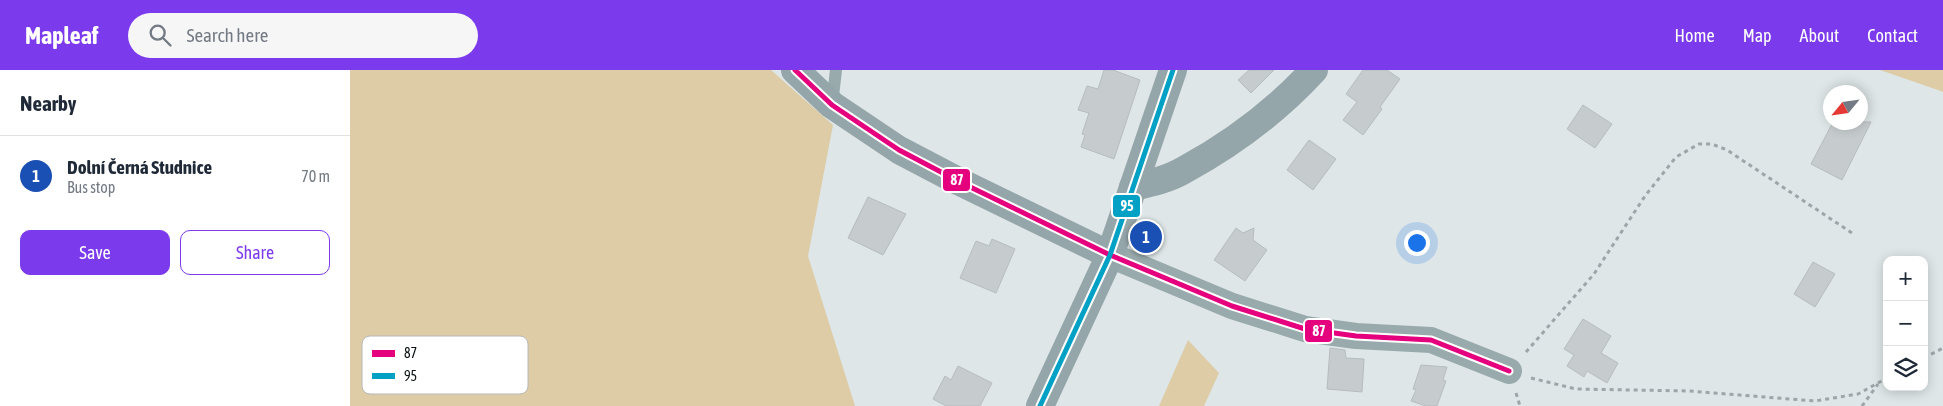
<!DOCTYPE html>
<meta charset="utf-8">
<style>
body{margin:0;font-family:"Asap Condensed",sans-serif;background:#f6f6f7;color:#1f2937}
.controls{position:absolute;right:15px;bottom:15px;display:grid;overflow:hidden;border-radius:10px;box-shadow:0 2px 12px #0003}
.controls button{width:45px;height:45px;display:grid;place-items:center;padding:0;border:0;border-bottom:1px solid #e0e1e3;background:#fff;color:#1f2937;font:25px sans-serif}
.compass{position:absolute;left:1473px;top:15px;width:45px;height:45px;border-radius:50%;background:#fff;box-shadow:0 2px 12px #0003;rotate:241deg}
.you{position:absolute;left:1066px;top:172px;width:18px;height:18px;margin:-12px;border:4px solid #fff;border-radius:50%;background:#1a73e8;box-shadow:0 0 0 8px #1a73e833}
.badge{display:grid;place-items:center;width:32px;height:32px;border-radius:50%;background:#7c3aed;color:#fff;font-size:16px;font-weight:700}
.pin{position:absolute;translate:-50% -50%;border:2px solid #fff;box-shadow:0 1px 5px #0006}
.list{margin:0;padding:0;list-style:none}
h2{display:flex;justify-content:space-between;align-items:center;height:65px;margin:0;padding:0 20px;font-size:21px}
h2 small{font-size:16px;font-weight:400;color:#747a83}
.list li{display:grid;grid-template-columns:32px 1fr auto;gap:15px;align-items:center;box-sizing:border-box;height:80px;padding:0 20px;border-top:1px solid #e0e1e3}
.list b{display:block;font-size:19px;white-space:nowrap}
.list p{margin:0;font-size:16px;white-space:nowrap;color:#747a83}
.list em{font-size:16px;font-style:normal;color:#747a83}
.actions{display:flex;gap:10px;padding:15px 20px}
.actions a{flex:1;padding:11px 0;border:1px solid #7c3aed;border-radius:10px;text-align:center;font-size:18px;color:#7c3aed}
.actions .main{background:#7c3aed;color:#fff}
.icon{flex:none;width:28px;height:28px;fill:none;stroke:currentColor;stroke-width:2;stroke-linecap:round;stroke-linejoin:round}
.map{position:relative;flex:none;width:1593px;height:336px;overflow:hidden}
header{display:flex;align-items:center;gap:30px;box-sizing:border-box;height:70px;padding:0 25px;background:#7c3aed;color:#fff}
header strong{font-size:24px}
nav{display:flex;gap:28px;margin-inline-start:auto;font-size:18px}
.search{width:350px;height:45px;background:#f6f6f7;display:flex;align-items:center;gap:12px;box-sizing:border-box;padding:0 18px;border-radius:28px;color:#747a83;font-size:19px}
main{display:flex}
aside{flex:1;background:#fff}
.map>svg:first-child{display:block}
</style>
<header>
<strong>Mapleaf</strong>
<div class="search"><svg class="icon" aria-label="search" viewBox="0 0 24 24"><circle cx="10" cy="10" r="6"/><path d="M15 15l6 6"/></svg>Search here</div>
<nav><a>Home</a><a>Map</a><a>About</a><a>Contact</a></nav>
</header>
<main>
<aside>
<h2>Nearby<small></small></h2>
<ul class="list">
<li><span class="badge" style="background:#1a4fb4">1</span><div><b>Dolní Černá Studnice</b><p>Bus stop</p></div><em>70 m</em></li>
</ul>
<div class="actions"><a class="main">Save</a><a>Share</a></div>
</aside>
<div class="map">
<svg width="1593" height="336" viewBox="0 0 1593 336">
<rect width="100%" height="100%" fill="#dee6e8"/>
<g fill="#ddcca6">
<path d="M 0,0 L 421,0 L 483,55 L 458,186 L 505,336 L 0,336 Z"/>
<path d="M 1530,0 L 1593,0 L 1593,22 L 1588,20 Z"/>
<path d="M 838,270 L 869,303 L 854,336 L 809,336 Z"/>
</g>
<g fill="#c6ccce" stroke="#b7bdbf">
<path d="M 754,0 L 763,0 L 790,10 L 764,89 L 731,77 L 735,65 L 732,64 L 739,43 L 728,40 L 737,16 L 748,19 Z"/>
<path d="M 899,0 L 924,0 L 901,23 L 888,10 Z"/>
<path d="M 1013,0 L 1037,0 L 1050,9 L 1030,37 L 1032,39 L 1013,65 L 993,50 L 1007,32 L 996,24 Z"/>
<path d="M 1233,35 L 1262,54 L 1245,78 L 1217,59 Z"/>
<path d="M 1483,52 L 1521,52 L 1492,110 L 1461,94 Z"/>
<path d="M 959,70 L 986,89 L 963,120 L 937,100 Z"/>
<path d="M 518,127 L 556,144 L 533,185 L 498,168 Z"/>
<path d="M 886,158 L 893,163 L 904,158 L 903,170 L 917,180 L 895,211 L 864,190 Z"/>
<path d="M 642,169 L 665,179 L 646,223 L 610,208 L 626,171 L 639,176 Z"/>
<path d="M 1463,192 L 1485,204 L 1465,237 L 1444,224 Z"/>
<path d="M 1233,249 L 1261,266 L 1251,283 L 1268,293 L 1257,313 L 1237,301 L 1234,307 L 1217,296 L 1224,285 L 1214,279 Z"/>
<path d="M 980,278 L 995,280 L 996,288 L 1014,289 L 1012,322 L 977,319 Z"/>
<path d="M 1071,295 L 1097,297 L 1093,310 L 1096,311 L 1087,336 L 1076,336 L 1061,331 L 1066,320 L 1063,319 Z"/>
<path d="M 608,296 L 642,313 L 630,336 L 596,336 L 583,329 L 595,306 L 601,310 Z"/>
</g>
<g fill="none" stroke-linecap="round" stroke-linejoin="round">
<g stroke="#9ca6a8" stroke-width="3" stroke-dasharray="4 4" stroke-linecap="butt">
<path d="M 1176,282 L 1244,204 L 1295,126 L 1326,87 L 1349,74 L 1362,74 L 1377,80 L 1505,165"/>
<path d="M 1574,288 L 1593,278"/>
<path d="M 1181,308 L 1226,319 L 1339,321 L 1465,331 L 1508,324 L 1537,308"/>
<path d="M 1166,323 L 1170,336"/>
<path d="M 1512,336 L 1528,314"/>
</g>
<path stroke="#99aaac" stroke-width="12" d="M 482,35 L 486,0"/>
<path stroke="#99aaac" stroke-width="26" d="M 760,185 L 882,236 L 955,259 L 1006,266 L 1081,270 L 1159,301"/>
<g stroke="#95a6aa" stroke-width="28">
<path d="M 445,0 L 482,35 L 549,80 L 610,112 L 760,185"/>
<path d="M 783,117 C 801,113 819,109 834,100 C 882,74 927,40 964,0"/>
<path d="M 690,336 L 760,185 L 823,0"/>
</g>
<defs>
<path id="bus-1" d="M 445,0 L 482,35 L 549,80 L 610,112 L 760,185 L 882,236 L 955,259 L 1006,266 L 1081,270 L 1159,301"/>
<path id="bus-2" d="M 690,336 L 760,185 L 823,0"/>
</defs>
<use href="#bus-1" stroke="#fff" stroke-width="9"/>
<use href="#bus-2" stroke="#fff" stroke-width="9"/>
<use href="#bus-1" stroke="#e5007d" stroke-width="5"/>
<use href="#bus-2" stroke="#01a1c5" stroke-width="5"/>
</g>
<rect x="12" y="266" width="166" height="58" rx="8" fill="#fff" stroke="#b6b8b8" stroke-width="1"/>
<rect x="22" y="280" width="23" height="7" fill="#e5007d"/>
<rect x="22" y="303" width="23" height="6" fill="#01a1c5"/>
<g font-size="14" fill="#0b1112">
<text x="54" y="288">87</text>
<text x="54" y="311">95</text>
</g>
<g stroke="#fff" stroke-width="2">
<rect x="592" y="98" width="29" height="24" rx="5" fill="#e5007d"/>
<rect x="762" y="124" width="29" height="24" rx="5" fill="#01a1c5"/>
<rect x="954" y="249" width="29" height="24" rx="5" fill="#e5007d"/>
</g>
<g font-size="14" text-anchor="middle" font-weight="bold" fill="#fff">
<text x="607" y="115">87</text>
<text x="777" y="141">95</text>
<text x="969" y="266">87</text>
</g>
</svg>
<div class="controls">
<button>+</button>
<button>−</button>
<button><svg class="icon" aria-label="layers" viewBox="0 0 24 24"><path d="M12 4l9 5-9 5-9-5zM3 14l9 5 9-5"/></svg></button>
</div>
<svg class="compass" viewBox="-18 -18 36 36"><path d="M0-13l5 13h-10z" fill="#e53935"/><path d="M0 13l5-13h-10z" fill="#747a83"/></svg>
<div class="you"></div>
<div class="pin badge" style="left:796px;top:167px;background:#1a4fb4">1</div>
</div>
</main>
